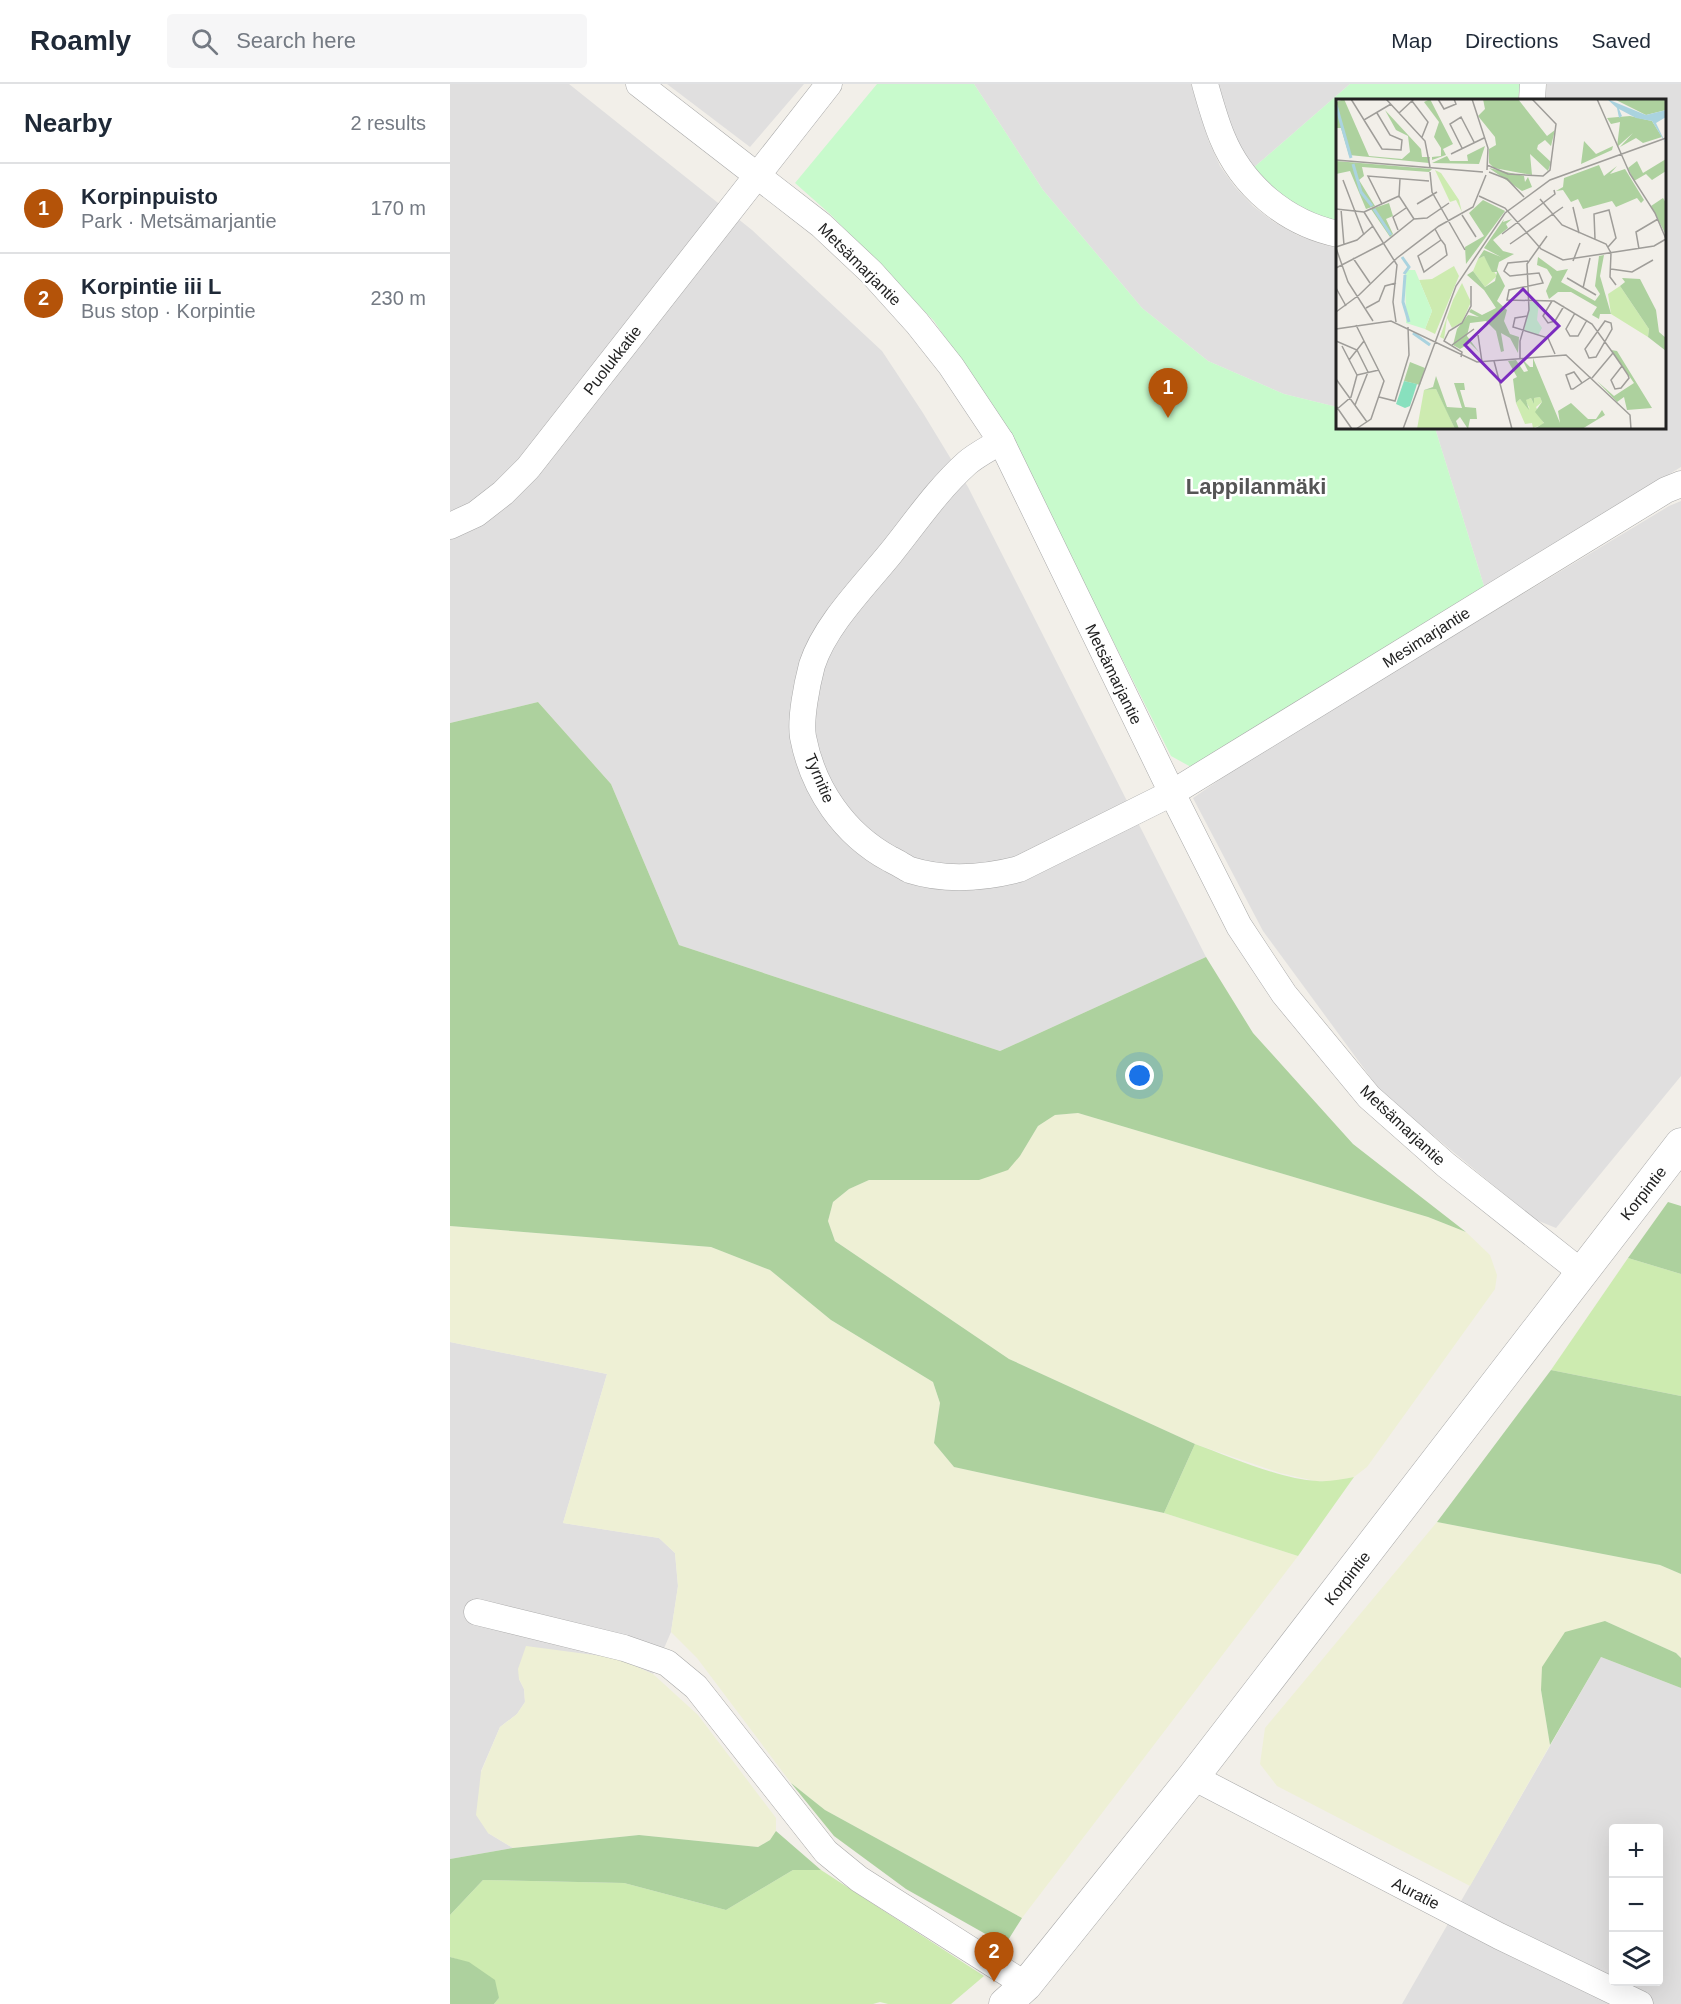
<!DOCTYPE html>
<meta charset="utf-8">
<style>
body{margin:0;font-family:Helvetica,sans-serif;background:#f6f6f7;color:#1f2937}
.controls{position:absolute;right:18px;bottom:18px;display:grid;overflow:hidden;border-radius:6px;box-shadow:0 6px 24px #0002}
.controls button{width:54px;height:54px;display:grid;place-items:center;padding:0;border:0;border-bottom:2px solid #e0e1e3;background:#fff;color:#1f2937;font:30px sans-serif}
.you{position:absolute;left:690px;top:992px;width:21px;height:21px;margin:-15px;border:4px solid #fff;border-radius:50%;background:#1a73e8;box-shadow:0 0 0 9px #1a73e833}
.badge{display:grid;place-items:center;width:39px;height:39px;border-radius:50%;background:#b45309;color:#fff;font-size:20px;font-weight:700}
.pin{position:absolute;translate:-50% -50px;filter:drop-shadow(0 2px 3px #0008)}
.pin::after{content:'';position:absolute;top:32px;width:21px;height:18px;background:inherit;clip-path:polygon(0 0,100% 0,50% 100%)}
.list{margin:0;padding:0;list-style:none}
h2{display:flex;justify-content:space-between;align-items:center;height:78px;margin:0;padding:0 24px;font-size:26px}
h2 small{font-size:20px;font-weight:400;color:#747a83}
.list li{display:grid;grid-template-columns:39px 1fr auto;gap:18px;align-items:center;box-sizing:border-box;height:90px;padding:0 24px;border-top:2px solid #e0e1e3}
.list b{display:block;font-size:22px;white-space:nowrap}
.list p{margin:0;font-size:20px;white-space:nowrap;color:#747a83}
.list em{font-size:20px;font-style:normal;color:#747a83}
.icon{flex:none;width:33px;height:33px;fill:none;stroke:currentColor;stroke-width:2;stroke-linecap:round;stroke-linejoin:round}
.map{position:relative;flex:none;width:1231px;height:1920px;overflow:hidden}
header{display:flex;align-items:center;gap:36px;box-sizing:border-box;height:84px;padding:0 30px;background:#fff;border-bottom:2px solid #e0e1e3}
header strong{font-size:28px}
nav{display:flex;gap:33px;margin-inline-start:auto;font-size:21px}
.search{width:420px;height:54px;background:#f6f6f7;display:flex;align-items:center;gap:15px;box-sizing:border-box;padding:0 21px;border-radius:6px;color:#747a83;font-size:22px}
main{display:flex}
aside{flex:1;background:#fff}
.map>svg:first-child{display:block}
</style>
<header>
<strong>Roamly</strong>
<div class="search"><svg class="icon" aria-label="search" viewBox="0 0 24 24"><circle cx="10" cy="10" r="6"/><path d="M15 15l6 6"/></svg>Search here</div>
<nav><a>Map</a><a>Directions</a><a>Saved</a></nav>
</header>
<main>
<aside>
<h2>Nearby<small>2 results</small></h2>
<ul class="list">
<li><span class="badge">1</span><div><b>Korpinpuisto</b><p>Park · Metsämarjantie</p></div><em>170 m</em></li>
<li><span class="badge">2</span><div><b>Korpintie iii L</b><p>Bus stop · Korpintie</p></div><em>230 m</em></li>
</ul>
</aside>
<div class="map">
<svg width="1231" height="1920" viewBox="0 0 1231 1920">
<rect width="100%" height="100%" fill="#f2efe9"/>
<g fill="#e0dfdf" fill-rule="evenodd">
<path d="M 0,0 L 119,0 L 302,146 L 432,267 L 473,329 L 518,403 L 756,873 L 550,967 L 229,861 L 161,700 L 88,618 L 0,639 Z"/>
<path d="M 217,0 L 354,0 L 300,63 Z"/>
<path d="M 524,0 L 741,0 L 759,58 L 770,82 L 785,103 L 803,122 L 824,138 L 847,151 L 871,160 L 887,164 L 887,323 L 834,310 L 758,277 L 692,224 L 593,106 Z"/>
<path d="M 767,0 L 900,0 L 802,85 L 781,47 Z"/>
<path d="M 1097,0 L 1231,0 L 1231,383 L 1034,502 L 985,344 L 1214,344 L 1214,16 L 1095,16 Z"/>
<path d="M 1231,417 L 1231,992 L 1106,1144 L 1084,1135 L 932,1009 L 813,847 L 743,714 L 813,666 L 1219,422 Z"/>
<path d="M 0,1258 L 157,1290 L 113,1439 L 209,1454 L 225,1469 L 228,1502 L 221,1548 L 203,1590 L 167,1574 L 69,1595 L 74,1605 L 75,1618 L 67,1630 L 50,1643 L 31,1687 L 38,1749 L 63,1764 L 0,1775 Z"/>
<path d="M 1151,1573 L 1231,1604 L 1231,1920 L 952,1920 ZM 1164,1744 L 1208,1744 L 1208,1898 L 1164,1898 Z"/>
</g>
<g fill="#eef0d5">
<path d="M 628,1029 L 978,1133 L 1016,1148 L 1040,1171 L 1047,1191 L 1045,1205 L 917,1383 L 904,1393 L 885,1397 L 865,1397 L 830,1389 L 745,1360 L 559,1275 L 385,1157 L 378,1137 L 383,1118 L 399,1105 L 419,1096 L 529,1096 L 570,1072 L 588,1042 L 605,1031 Z"/>
<path d="M 0,1142 L 261,1163 L 320,1186 L 381,1236 L 483,1298 L 490,1319 L 484,1359 L 504,1383 L 714,1429 L 848,1472 L 572,1834 L 375,1726 L 341,1699 L 247,1574 L 221,1548 L 228,1502 L 225,1469 L 209,1454 L 113,1439 L 157,1290 L 0,1258 Z"/>
<path d="M 987,1438 L 1210,1481 L 1231,1490 L 1231,1574 L 1226,1569 L 1155,1537 L 1091,1606 L 1100,1661 L 1020,1802 L 827,1702 L 810,1680 L 815,1644 Z"/>
<path d="M 76,1562 L 167,1574 L 203,1590 L 248,1631 L 326,1734 L 326,1747 L 320,1756 L 308,1763 L 189,1751 L 63,1764 L 38,1749 L 26,1731 L 31,1688 L 50,1643 L 67,1630 L 75,1618 L 74,1605 L 69,1595 L 68,1585 Z"/>
</g>
<g fill="#cdebb0">
<path d="M 1178,1174 L 1231,1190 L 1231,1312 L 1101,1286 Z"/>
<path d="M 745,1360 C 778,1372 833,1396 867,1397 C 880,1398 892,1395 904,1393 L 848,1472 L 714,1429 Z"/>
<path d="M 343,1786 L 371,1786 L 534,1892 L 501,1920 L 438,1920 L 430,1918 L 423,1920 L 44,1920 L 49,1914 L 19,1879 L 0,1873 L 0,1831 L 33,1796 L 174,1799 L 276,1826 Z"/>
</g>
<g fill="#add19e">
<path d="M 88,618 L 161,700 L 229,861 L 550,967 L 756,873 L 803,949 L 903,1060 L 1016,1148 L 978,1133 L 628,1029 L 605,1031 L 588,1042 L 570,1072 L 558,1086 L 529,1096 L 419,1096 L 399,1105 L 383,1118 L 378,1137 L 385,1157 L 559,1275 L 745,1360 L 714,1429 L 504,1383 L 484,1359 L 490,1319 L 483,1298 L 381,1236 L 320,1186 L 261,1163 L 0,1142 L 0,639 Z"/>
<path d="M 1218,1118 L 1231,1122 L 1231,1190 L 1178,1174 Z"/>
<path d="M 1101,1286 L 1231,1312 L 1231,1490 L 1210,1481 L 987,1438 Z"/>
<path d="M 1155,1537 L 1226,1569 L 1231,1574 L 1231,1604 L 1151,1573 L 1100,1661 L 1091,1606 L 1092,1583 L 1115,1548 Z"/>
<path d="M 341,1699 L 375,1726 L 572,1834 L 555,1861 L 456,1805 L 384,1752 Z"/>
<path d="M 326,1747 L 371,1786 L 343,1786 L 276,1826 L 174,1799 L 33,1796 L 0,1831 L 0,1775 L 63,1764 L 189,1751 L 308,1763 L 320,1756 Z"/>
<path d="M 0,1873 L 19,1878 L 45,1896 L 49,1914 L 44,1920 L 0,1920 Z"/>
</g>
<g fill="#c8facc">
<path d="M 427,0 L 524,0 L 593,106 L 692,224 L 758,277 L 834,310 L 887,323 L 888,344 L 985,344 L 1034,502 L 741,683 L 721,672 L 556,344 L 484,237 L 380,130 L 345,99 Z"/>
<path d="M 900,0 L 1070,0 L 1068,16 L 888,16 L 887,138 L 850,125 L 818,103 L 802,85 Z"/>
</g>
<g fill="none" stroke-linecap="round" stroke-linejoin="round">
<defs>
<g id="minor">
<path d="M 189,0 L 371,141 L 421,188 L 467,239 L 501,282 L 551,357 L 722,709 L 789,842 L 834,910 L 919,1013 L 996,1081 L 1131,1188"/>
<path d="M 755,0 C 760,18 765,36 772,53 C 792,102 836,139 888,150"/>
<path d="M 1082,16 L 1083,0"/>
<path d="M 551,357 C 540,364 526,371 517,379 C 487,406 465,439 440,470 C 414,502 375,541 362,581 C 357,600 350,635 353,653 C 363,705 394,750 440,775 C 447,778 454,783 460,786 C 495,797 534,794 569,785 L 722,709 L 1216,406 L 1231,400"/>
<path d="M 0,442 L 26,430 L 53,409 L 78,384 L 379,0"/>
<path d="M 27,1528 L 174,1564 L 217,1579 L 246,1603 L 376,1768 L 409,1795 L 576,1901"/>
<path d="M 743,1693 L 1049,1852 L 1190,1920"/>
</g>
<path id="tertiary" d="M 555,1920 L 576,1901 L 743,1693 L 1231,1060"/>
</defs>
<use href="#minor" stroke="#a9a9a9" stroke-width="27"/>
<use href="#tertiary" stroke="#a9a9a9" stroke-width="33"/>
<use href="#minor" stroke="#fff" stroke-width="26"/>
<use href="#tertiary" stroke="#fff" stroke-width="32"/>
</g>
<g text-anchor="middle" stroke-width="5" stroke-linejoin="round" paint-order="stroke">
<g font-size="16" fill="#222" stroke="#fff">
<text transform="translate(410 180) rotate(45)" y="6">Metsämarjantie</text>
<text transform="translate(162 276) rotate(-52)" y="6">Puolukkatie</text>
<text transform="translate(976 553) rotate(-32)" y="6">Mesimarjantie</text>
<text transform="translate(664 590) rotate(64)" y="6">Metsämarjantie</text>
<text transform="translate(370 694) rotate(67)" y="6">Tyrnitie</text>
<text transform="translate(953 1041) rotate(43)" y="6">Metsämarjantie</text>
<text transform="translate(1193 1109) rotate(-52)" y="6">Korpintie</text>
<text transform="translate(897 1494) rotate(-52)" y="6">Korpintie</text>
<text transform="translate(966 1809) rotate(27)" y="6">Auratie</text>
</g>
<g font-size="22" font-weight="bold" fill="#555" stroke="#fff">
<text x="806" y="410">Lappilanmäki</text>
</g>
</g>
<g transform="translate(886 15)">
<rect width="330" height="330" fill="#f2efe9"/>
<path d="M 99,71 L 105,74 L 123,101 L 126,113 L 120,101 L 114,103 ZM 148,157 L 161,177 L 149,188 L 137,172 L 142,160 ZM 118,167 L 123,177 L 99,235 L 89,230 L 96,212 L 83,181 L 96,180 ZM 126,184 L 135,203 L 126,223 L 116,229 L 111,219 L 108,240 L 104,238 L 117,201 ZM 284,187 L 313,230 L 312,238 L 275,215 L 272,195 ZM 100,290 L 109,308 L 119,330 L 81,330 L 88,291 ZM 204,298 L 206,303 L 200,308 L 208,325 L 197,329 L 196,324 L 189,325 L 180,304 L 184,300 L 194,310 L 189,301 L 195,299 L 198,305 L 197,299 Z" fill="#cdebb0"/>
<path d="M 8,0 L 33,57 L 66,60 L 74,53 L 72,37 L 60,31 L 49,11 L 85,50 L 86,58 L 94,58 L 93,64 L 13,56 L 5,29 L 0,29 L 0,3 ZM 94,0 L 117,45 L 107,50 L 110,56 L 96,61 L 96,58 L 105,57 L 105,49 L 98,38 L 103,23 L 88,3 ZM 147,0 L 182,0 L 211,37 L 219,31 L 215,47 L 209,41 L 202,46 L 201,50 L 215,63 L 212,72 L 194,55 L 196,76 L 158,69 L 153,64 L 153,50 L 160,46 L 159,38 L 142,17 L 149,10 ZM 278,0 L 330,0 L 330,11 L 310,16 ZM 294,17 L 316,22 L 326,38 L 307,44 L 300,39 L 284,48 L 297,34 L 281,48 L 284,23 L 275,25 L 271,19 ZM 248,42 L 260,55 L 277,47 L 276,51 L 245,65 ZM 149,47 L 143,65 L 96,64 L 111,57 L 114,62 L 132,62 L 131,56 ZM 330,60 L 330,72 L 316,81 L 310,75 L 298,82 L 292,69 L 301,62 L 307,74 ZM 0,62 L 96,70 L 93,73 L 26,68 L 28,77 L 23,81 L 39,107 L 30,110 L 14,72 L 0,75 ZM 263,66 L 268,77 L 281,67 L 274,75 L 289,70 L 308,101 L 305,104 L 301,99 L 280,108 L 276,102 L 247,110 L 242,100 L 235,103 L 227,91 L 220,92 L 227,88 L 228,79 ZM 153,69 L 188,77 L 189,83 L 192,78 L 196,88 L 186,92 ZM 327,99 L 330,104 L 330,136 L 315,107 ZM 147,101 L 169,112 L 130,165 L 129,148 L 148,137 L 133,114 ZM 53,104 L 57,117 L 50,120 L 57,135 L 54,138 L 35,110 ZM 168,120 L 167,123 L 176,120 L 170,125 L 172,129 L 157,141 L 167,152 L 178,155 L 163,163 L 161,171 L 169,187 L 161,202 L 171,211 L 168,222 L 174,235 L 183,238 L 182,254 L 174,239 L 165,234 L 168,252 L 165,253 L 160,232 L 150,222 L 134,224 L 131,237 L 143,253 L 134,244 L 124,250 L 117,246 L 121,230 L 132,216 L 143,218 L 133,213 L 135,210 L 146,216 L 160,209 L 148,191 L 131,176 L 137,172 L 149,188 L 159,182 L 161,173 L 156,173 L 148,157 L 142,160 L 148,151 L 165,158 L 148,149 ZM 268,156 L 264,177 L 275,215 L 264,215 L 263,220 L 256,216 L 261,208 L 235,193 L 222,193 L 213,200 L 210,192 L 216,178 L 211,170 L 201,166 L 202,158 L 221,172 L 232,170 L 225,183 L 259,202 L 264,195 L 259,187 L 263,157 ZM 286,179 L 304,180 L 320,211 L 323,233 L 330,239 L 330,252 L 312,238 L 313,230 L 284,187 L 289,183 ZM 275,251 L 281,252 L 316,309 L 291,311 L 288,298 L 281,303 L 261,282 L 278,297 L 298,284 ZM 197,259 L 224,324 L 222,312 L 235,304 L 252,320 L 260,320 L 266,311 L 269,316 L 246,330 L 198,330 L 208,324 L 199,313 L 206,303 L 204,298 L 198,299 L 198,305 L 195,299 L 190,301 L 193,311 L 184,300 L 180,304 L 177,280 L 181,278 L 172,262 L 180,261 L 188,273 L 192,272 L 186,260 L 194,268 L 197,268 ZM 74,263 L 89,269 L 84,286 L 68,282 ZM 100,277 L 111,308 L 126,309 L 118,284 L 128,284 L 129,291 L 124,291 L 129,308 L 140,309 L 141,320 L 134,320 L 132,330 L 124,318 L 120,322 L 123,330 L 119,330 L 100,290 L 88,291 L 97,288 Z" fill="#add19e"/>
<path d="M 69,171 L 79,171 L 96,212 L 89,230 L 70,224 ZM 194,203 L 203,203 L 201,221 L 206,229 L 202,236 L 188,232 Z" fill="#c8facc"/>
<path d="M 68,282 L 81,285 L 74,307 L 69,309 L 60,305 Z" fill="#88e0be"/>
<path d="M 271,0 L 310,16 L 330,11 L 330,18 L 320,24 L 330,45 L 316,22 L 300,19 L 283,10 L 286,17 L 283,19 L 281,9 Z" fill="#aad3df"/>
<path fill="none" stroke="#aad3df" stroke-width="3" d="M 0,6 L 15,59M 17,65 L 25,93 L 36,107M 38,110 L 55,136M 66,158 L 73,168 L 68,175M 69,176 L 67,203 L 73,223M 77,234 L 94,246"/>
<path fill="none" stroke="#9f9d99" stroke-width="1.5" d="M 15,0 L 28,21 L 55,5M 50,0 L 89,42 L 94,68M 102,0 L 108,10 L 120,5 L 118,0M 136,0 L 152,49 L 151,71M 261,0 L 294,75 L 319,114 L 330,140M 76,2 L 92,23 L 86,38M 63,14 L 78,0M 28,21 L 46,50 L 65,51 L 66,41 L 54,36 L 41,14M 126,49 L 114,25 L 125,18 L 138,43M 115,55 L 148,39M 0,61 L 147,73M 151,66 L 172,75 L 207,77 L 214,71 L 220,25 L 196,0M 94,73 L 96,93 L 129,151M 153,73 L 171,80 L 188,98M 64,80 L 63,97 L 78,120M 7,81 L 28,136M 143,97 L 169,109 L 205,150 L 227,161 L 318,147 L 330,140M 204,100 L 226,126 L 270,145 L 275,154 L 274,178 L 280,186M 46,105 L 32,77 L 93,82M 81,105 L 101,93M 237,108 L 243,134M 0,110 L 28,113M 5,110 L 8,146M 28,113 L 61,166 L 57,203 L 60,223M 28,113 L 63,97M 126,116 L 140,138M 99,130 L 105,141 L 106,142 L 109,146 L 111,156 L 88,173 L 82,157 L 105,141M 62,131 L 57,118 L 70,109M 166,135 L 219,95 L 218,91M 259,140 L 258,115 L 273,111 L 280,139 L 272,148M 174,145 L 227,108M 0,148 L 21,141 L 37,127M 0,149 L 12,183 L 37,222M 303,150 L 300,133 L 322,120M 17,159 L 34,184M 192,162 L 172,164 L 168,172 L 174,177 L 203,174 L 207,184 L 173,191 L 171,201 L 218,202 L 256,225 L 277,254 L 256,279M 237,162 L 244,144M 0,169 L 48,144 L 78,120 L 91,119 L 113,104M 275,170 L 296,173 L 317,161M 231,179 L 260,196M 0,189 L 10,207M 247,189 L 254,159M 216,202 L 207,217 L 212,224 L 219,222 L 228,207M 30,209 L 43,202 L 49,187 L 60,184M 0,213 L 23,196 L 61,159 L 103,127 L 137,108 L 150,76M 239,214 L 230,230 L 234,237 L 242,237 L 251,221M 192,217 L 179,219 L 177,228 L 212,239 L 219,255M 269,222 L 275,224 L 276,230 L 260,258 L 253,259 L 249,250 ZM 20,226 L 48,282 L 35,320 L 20,330M 0,230 L 55,222 L 141,263 L 230,256 L 294,316 L 295,330M 142,236 L 146,263M 0,242 L 21,251 L 32,273 L 19,306M 116,246 L 138,230M 277,254 L 286,267 L 292,276 L 293,279 L 285,289 L 279,290 L 275,281 L 286,267M 125,258 L 126,253 L 108,242 L 113,232 L 126,224 L 135,207 L 135,187 L 135,196M 184,259 L 184,242 L 193,211 L 191,165 L 211,137M 13,261 L 28,242M 158,262 L 176,330M 21,276 L 43,271M 0,280 L 31,323M 246,284 L 238,273 L 230,276 L 235,290 L 237,290 L 255,278M 43,298 L 59,302 L 73,256 L 72,228M 0,307 L 16,330M 0,311 L 15,298 L 21,276 L 6,247M 67,330 L 120,187 L 169,114 L 214,81 L 330,39"/>
<path fill="#7b2cbf" fill-opacity="0.15" stroke="#7b2cbf" stroke-width="3" d="M 187,190 L 223,227 L 165,283 L 129,246 Z"/>
<rect width="330" height="330" fill="none" stroke="#222" stroke-width="3"/>
</g>
</svg>
<div class="controls">
<button>+</button>
<button>−</button>
<button><svg class="icon" aria-label="layers" viewBox="0 0 24 24"><path d="M12 4l9 5-9 5-9-5zM3 14l9 5 9-5"/></svg></button>
</div>
<div class="you"></div>
<div class="pin badge" style="left:718px;top:334px">1</div>
<div class="pin badge" style="left:544px;top:1898px">2</div>
</div>
</main>
